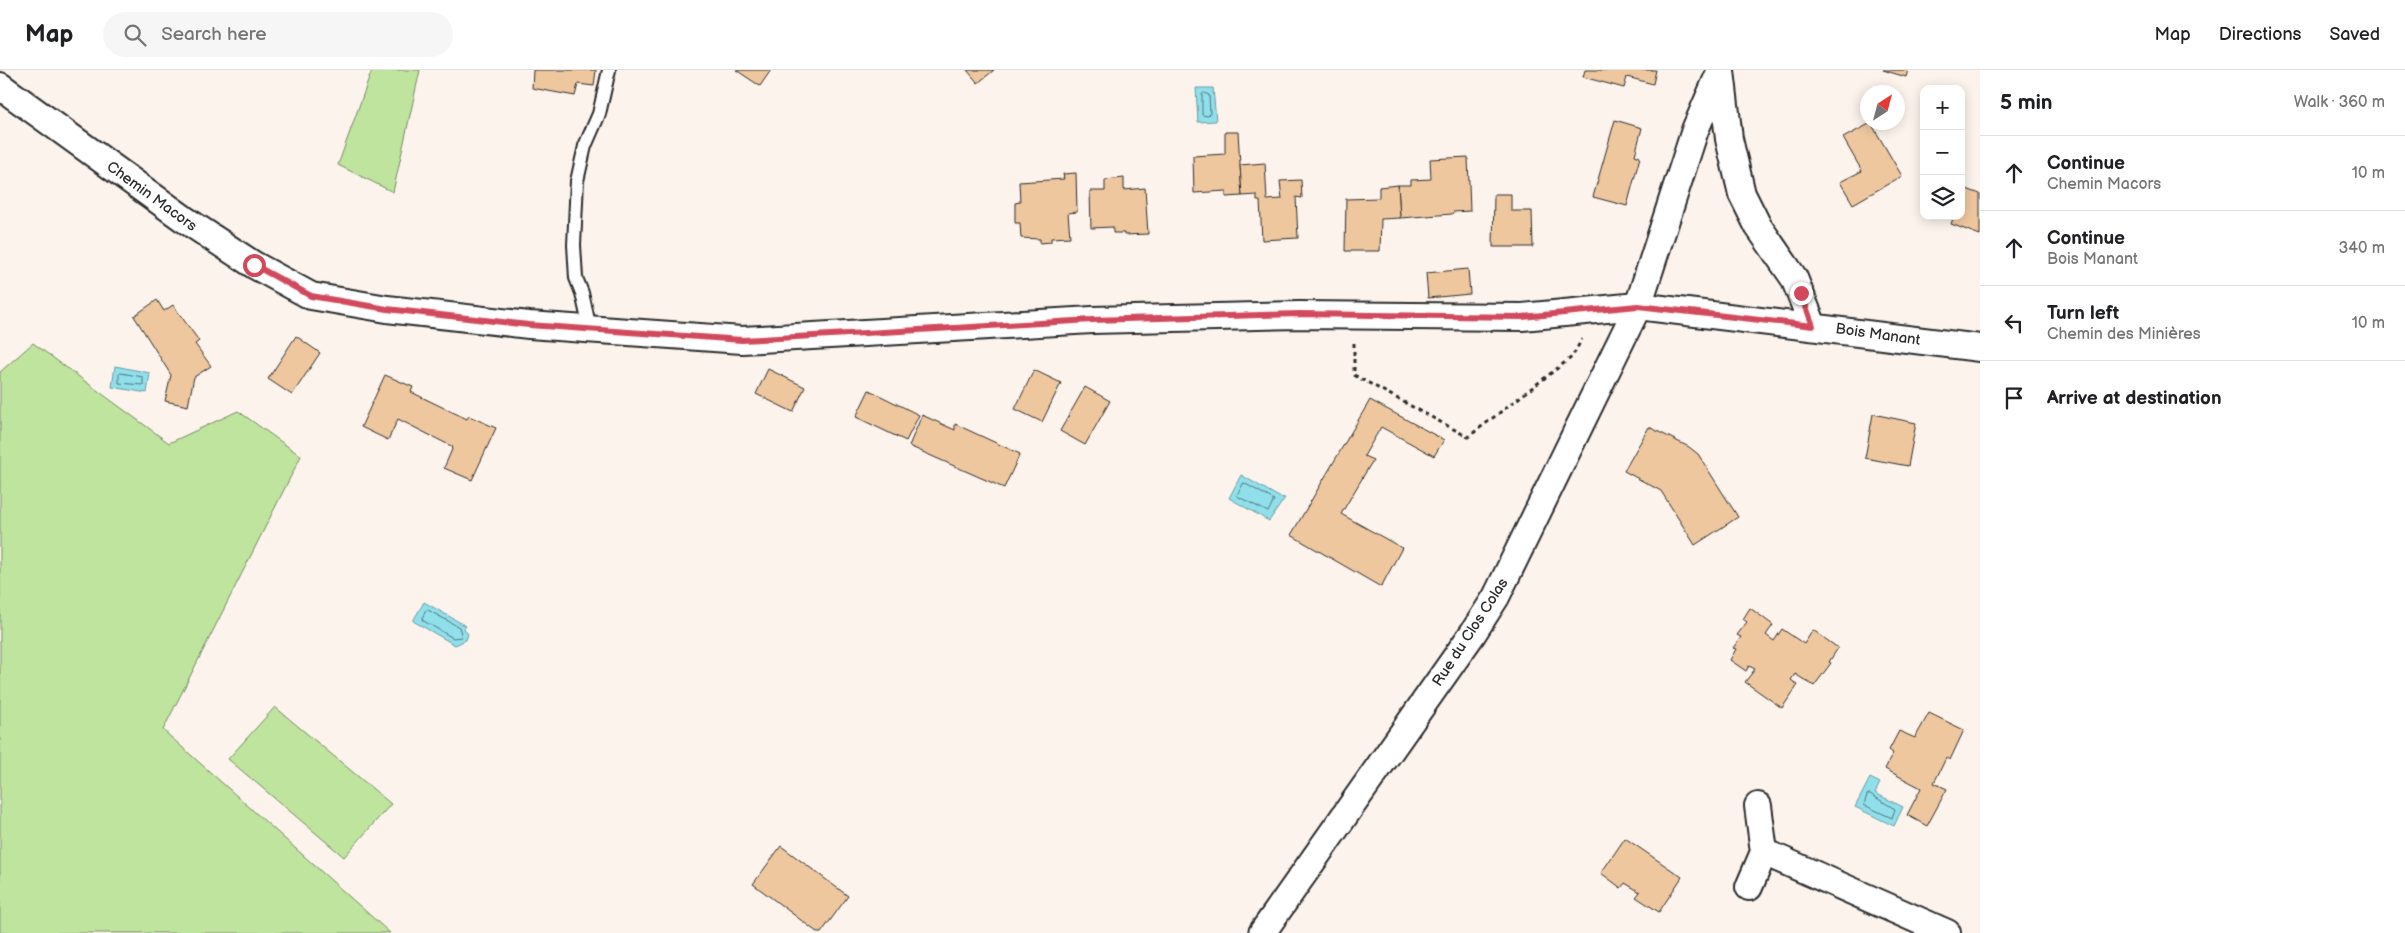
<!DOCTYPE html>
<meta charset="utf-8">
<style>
body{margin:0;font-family:"Balsamiq Sans",sans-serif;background:#f6f6f6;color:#202124}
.controls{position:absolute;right:15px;top:15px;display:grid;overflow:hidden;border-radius:10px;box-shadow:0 2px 12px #0003}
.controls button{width:45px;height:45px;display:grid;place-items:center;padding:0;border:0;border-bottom:1px solid #e0e0e0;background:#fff;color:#202124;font:25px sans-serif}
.compass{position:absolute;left:1860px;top:15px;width:45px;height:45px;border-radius:50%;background:#fff;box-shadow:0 2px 12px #0003;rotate:36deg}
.stop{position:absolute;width:15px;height:15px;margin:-11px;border:4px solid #d1495b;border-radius:50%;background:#fff}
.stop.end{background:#d1495b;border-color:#fff;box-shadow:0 1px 5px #0008}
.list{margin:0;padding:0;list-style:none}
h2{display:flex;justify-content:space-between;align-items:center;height:65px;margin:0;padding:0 20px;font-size:21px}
h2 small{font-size:16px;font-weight:400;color:#757577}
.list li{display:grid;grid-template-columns:32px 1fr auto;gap:15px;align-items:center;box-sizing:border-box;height:75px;padding:0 20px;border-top:1px solid #e0e0e0}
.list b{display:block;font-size:19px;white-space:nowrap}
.list p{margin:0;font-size:16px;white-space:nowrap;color:#757577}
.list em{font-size:16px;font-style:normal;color:#757577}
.icon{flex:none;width:28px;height:28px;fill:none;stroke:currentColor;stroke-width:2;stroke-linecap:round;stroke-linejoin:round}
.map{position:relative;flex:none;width:1980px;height:863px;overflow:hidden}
header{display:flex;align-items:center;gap:30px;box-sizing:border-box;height:70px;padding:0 25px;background:#fff;border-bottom:1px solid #e0e0e0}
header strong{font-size:24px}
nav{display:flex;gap:28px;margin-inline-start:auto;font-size:18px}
.search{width:350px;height:45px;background:#f6f6f6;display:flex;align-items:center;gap:12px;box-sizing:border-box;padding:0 18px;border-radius:28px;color:#757577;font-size:19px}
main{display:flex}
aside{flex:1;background:#fff}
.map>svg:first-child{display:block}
</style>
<header>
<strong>Map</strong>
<div class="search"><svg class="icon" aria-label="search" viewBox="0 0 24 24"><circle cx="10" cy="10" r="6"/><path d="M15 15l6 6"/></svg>Search here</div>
<nav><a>Map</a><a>Directions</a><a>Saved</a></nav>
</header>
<main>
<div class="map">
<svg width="1980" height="863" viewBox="0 0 1980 863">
<rect width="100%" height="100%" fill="#fcf4ec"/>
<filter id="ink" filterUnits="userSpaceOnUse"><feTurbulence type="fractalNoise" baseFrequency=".02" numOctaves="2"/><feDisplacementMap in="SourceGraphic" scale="10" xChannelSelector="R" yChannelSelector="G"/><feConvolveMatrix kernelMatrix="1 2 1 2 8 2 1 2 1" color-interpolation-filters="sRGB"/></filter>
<g filter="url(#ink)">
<g fill="#bfe49e" stroke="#758864">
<path d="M 372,0 L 420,0 L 393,122 L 338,95 Z"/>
<path d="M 33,273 L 169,373 L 238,341 L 301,386 L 163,660 L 390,863 L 0,863 L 0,302 Z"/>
<path d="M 275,637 L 391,734 L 344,787 L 228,689 Z"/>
</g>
<g fill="#90e0ec" stroke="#68989f">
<path d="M 1196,18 L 1213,18 L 1216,51 L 1198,52 Z"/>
<path d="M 115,296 L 150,303 L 147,323 L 112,317 Z"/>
<path d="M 1241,405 L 1279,427 L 1285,428 L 1269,451 L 1229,428 Z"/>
<path d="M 424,532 L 466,556 L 464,559 L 468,564 L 466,570 L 455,575 L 413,551 Z"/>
<path d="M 1870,708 L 1880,713 L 1875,723 L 1903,737 L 1894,756 L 1855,737 Z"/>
</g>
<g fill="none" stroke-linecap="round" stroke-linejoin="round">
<g stroke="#537378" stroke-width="1">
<path d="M 1204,23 L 1209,25 L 1210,44 L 1208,46 L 1202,45 L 1202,25 Z"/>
<path d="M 121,303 L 143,307 L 143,315 L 119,313 L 119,305 Z"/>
<path d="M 1244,413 L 1274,430 L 1268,442 L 1237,426 Z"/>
<path d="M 428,540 L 459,557 L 462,567 L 453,568 L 422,550 L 425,541 Z"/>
<path d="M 1870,724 L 1895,739 L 1892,748 L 1864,735 L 1867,725 Z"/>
</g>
</g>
<g fill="#efc79f" stroke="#2b2b2b">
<path d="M 533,0 L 596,0 L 594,16 L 578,14 L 575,26 L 532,18 Z"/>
<path d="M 736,0 L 771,0 L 760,16 Z"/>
<path d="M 967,0 L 994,0 L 978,13 Z"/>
<path d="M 1585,0 L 1656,0 L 1653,14 L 1627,7 L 1624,18 L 1583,7 Z"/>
<path d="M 1883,0 L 1908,0 L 1906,7 Z"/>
<path d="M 1615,50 L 1642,58 L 1635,85 L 1640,87 L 1627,136 L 1593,127 Z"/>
<path d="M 1871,53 L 1902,106 L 1853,134 L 1840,112 L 1862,101 L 1843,68 Z"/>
<path d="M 1225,62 L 1238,62 L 1242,126 L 1226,127 L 1226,121 L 1194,123 L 1193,86 L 1225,84 Z"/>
<path d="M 1468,87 L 1470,141 L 1453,142 L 1452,144 L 1400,148 L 1398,115 L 1411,115 L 1411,110 L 1431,109 L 1430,89 Z"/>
<path d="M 1265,93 L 1267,130 L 1282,129 L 1280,111 L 1301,110 L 1302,128 L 1296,127 L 1298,168 L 1262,170 L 1260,131 L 1257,131 L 1257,125 L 1242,126 L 1240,95 Z"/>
<path d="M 1076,103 L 1077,142 L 1068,143 L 1070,167 L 1051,168 L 1051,172 L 1040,173 L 1040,169 L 1021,168 L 1020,153 L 1015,153 L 1015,133 L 1020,132 L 1019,112 L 1064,109 L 1063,104 Z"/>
<path d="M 1124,108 L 1124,120 L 1145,118 L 1148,164 L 1124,165 L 1124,163 L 1113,163 L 1113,157 L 1091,158 L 1090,121 L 1105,121 L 1105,110 Z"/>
<path d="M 1398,115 L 1400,148 L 1381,149 L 1380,181 L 1345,181 L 1346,129 L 1379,128 L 1379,117 Z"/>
<path d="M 1964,118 L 1980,124 L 1980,165 L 1951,154 L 1954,146 L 1961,146 L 1961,126 Z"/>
<path d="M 1494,124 L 1511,124 L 1511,141 L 1532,141 L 1533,177 L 1493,177 Z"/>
<path d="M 1468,199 L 1470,224 L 1428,228 L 1426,203 Z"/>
<path d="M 157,230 L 164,241 L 173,235 L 199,271 L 195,274 L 211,296 L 194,307 L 188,336 L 165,331 L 171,305 L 134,246 Z"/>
<path d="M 296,266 L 320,283 L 292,325 L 268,309 Z"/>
<path d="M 768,299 L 805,317 L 793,342 L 756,324 Z"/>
<path d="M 1034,300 L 1061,313 L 1042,352 L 1015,339 Z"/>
<path d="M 385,305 L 413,317 L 411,322 L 467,349 L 469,346 L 496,358 L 472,410 L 444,398 L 453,377 L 398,349 L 388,370 L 361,357 Z"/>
<path d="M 1085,317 L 1110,331 L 1085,375 L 1060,361 Z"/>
<path d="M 869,320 L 919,345 L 906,371 L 856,347 Z"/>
<path d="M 1370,330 L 1444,370 L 1434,386 L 1381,357 L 1364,386 L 1373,390 L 1341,444 L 1402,478 L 1381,517 L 1291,465 Z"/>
<path d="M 1873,344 L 1916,353 L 1908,396 L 1865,388 Z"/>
<path d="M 922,345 L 955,360 L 955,354 L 1020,384 L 1004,418 L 909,376 Z"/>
<path d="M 1649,357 L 1689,377 L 1698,384 L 1738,447 L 1695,475 L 1661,421 L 1624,401 Z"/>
<path d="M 1750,538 L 1773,555 L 1766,565 L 1774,571 L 1782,559 L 1804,574 L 1813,560 L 1838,578 L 1829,592 L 1831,593 L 1814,616 L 1795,604 L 1791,610 L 1798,615 L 1782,638 L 1745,612 L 1755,599 L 1749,596 L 1746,601 L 1730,590 L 1736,579 L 1733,578 L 1741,567 L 1737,565 L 1747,552 L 1743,549 Z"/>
<path d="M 1929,643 L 1964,660 L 1950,690 L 1946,688 L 1934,713 L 1947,719 L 1927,756 L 1907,745 L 1921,718 L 1885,699 L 1893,683 L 1889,680 L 1899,661 L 1915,668 Z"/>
<path d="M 1625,768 L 1682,807 L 1659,842 L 1636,827 L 1640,822 L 1625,813 L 1621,818 L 1601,803 Z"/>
<path d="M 781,776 L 848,826 L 821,863 L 818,863 L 753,814 Z"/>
</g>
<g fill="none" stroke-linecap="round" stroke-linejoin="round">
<defs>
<path id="service" d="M 590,259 L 582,223 L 576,208 L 574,175 L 577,111 L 585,76 L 599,44 L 609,0"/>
<g id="minor">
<path d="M 1721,1 L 1729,69 L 1742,124 L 1758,156 L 1794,208 L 1813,256"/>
<path d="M 0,16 L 184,149 L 254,195 L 311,226 L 387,239 L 529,255 L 742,270 L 1092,250 L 1299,245 L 1522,247 L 1638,236 L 1980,278"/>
<path d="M 1764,782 L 1947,863"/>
<path d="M 1749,817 L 1764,782 L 1758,736"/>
<path d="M 1262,863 L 1473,563 L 1496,527 L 1638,236 L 1695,60 L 1721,0"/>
</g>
</defs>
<use href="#service" stroke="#2b2b2b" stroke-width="16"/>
<use href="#minor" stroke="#2b2b2b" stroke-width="30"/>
<path stroke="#2b2b2b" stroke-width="3" stroke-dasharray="4 4" stroke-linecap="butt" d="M 1354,273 L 1354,305 L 1468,367 L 1572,287 L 1582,269"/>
<use href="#service" stroke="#fff" stroke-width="12"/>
<use href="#minor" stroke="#fff" stroke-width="26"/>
</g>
</g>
<g fill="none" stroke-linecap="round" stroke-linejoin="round" filter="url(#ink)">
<path stroke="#d1495b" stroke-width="6" d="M 254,195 L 311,226 L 387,239 L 529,255 L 742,270 L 1092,250 L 1299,244 L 1522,247 L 1638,236 L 1813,256 L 1801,223"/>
</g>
<g text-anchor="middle" stroke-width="4.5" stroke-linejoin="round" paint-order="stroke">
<g font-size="15" fill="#2b2b2b" stroke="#fff">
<text transform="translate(152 126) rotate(36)" y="5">Chemin Macors</text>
<text transform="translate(1878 264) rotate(8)" y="5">Bois Manant</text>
<text transform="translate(1470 562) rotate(-57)" y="5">Rue du Clos Colas</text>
</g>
</g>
</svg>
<div class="controls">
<button>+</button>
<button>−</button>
<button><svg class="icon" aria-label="layers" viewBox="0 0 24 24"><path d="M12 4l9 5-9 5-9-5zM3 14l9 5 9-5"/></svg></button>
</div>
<svg class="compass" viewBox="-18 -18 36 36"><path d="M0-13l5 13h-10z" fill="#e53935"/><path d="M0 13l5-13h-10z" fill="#757577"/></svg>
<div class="stop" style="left:254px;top:195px"></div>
<div class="stop end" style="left:1801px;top:223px"></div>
</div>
<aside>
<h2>5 min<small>Walk · 360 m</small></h2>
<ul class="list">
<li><svg class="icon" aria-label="ahead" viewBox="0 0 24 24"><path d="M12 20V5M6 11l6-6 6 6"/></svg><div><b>Continue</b><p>Chemin Macors</p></div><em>10 m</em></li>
<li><svg class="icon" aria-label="ahead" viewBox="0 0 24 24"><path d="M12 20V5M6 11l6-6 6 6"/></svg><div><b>Continue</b><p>Bois Manant</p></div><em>340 m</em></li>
<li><svg class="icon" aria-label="left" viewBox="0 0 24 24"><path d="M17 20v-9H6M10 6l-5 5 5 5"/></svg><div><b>Turn left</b><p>Chemin des Minières</p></div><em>10 m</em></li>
<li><svg class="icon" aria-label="arrive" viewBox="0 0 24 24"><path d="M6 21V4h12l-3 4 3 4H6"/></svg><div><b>Arrive at destination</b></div></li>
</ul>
</aside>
</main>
